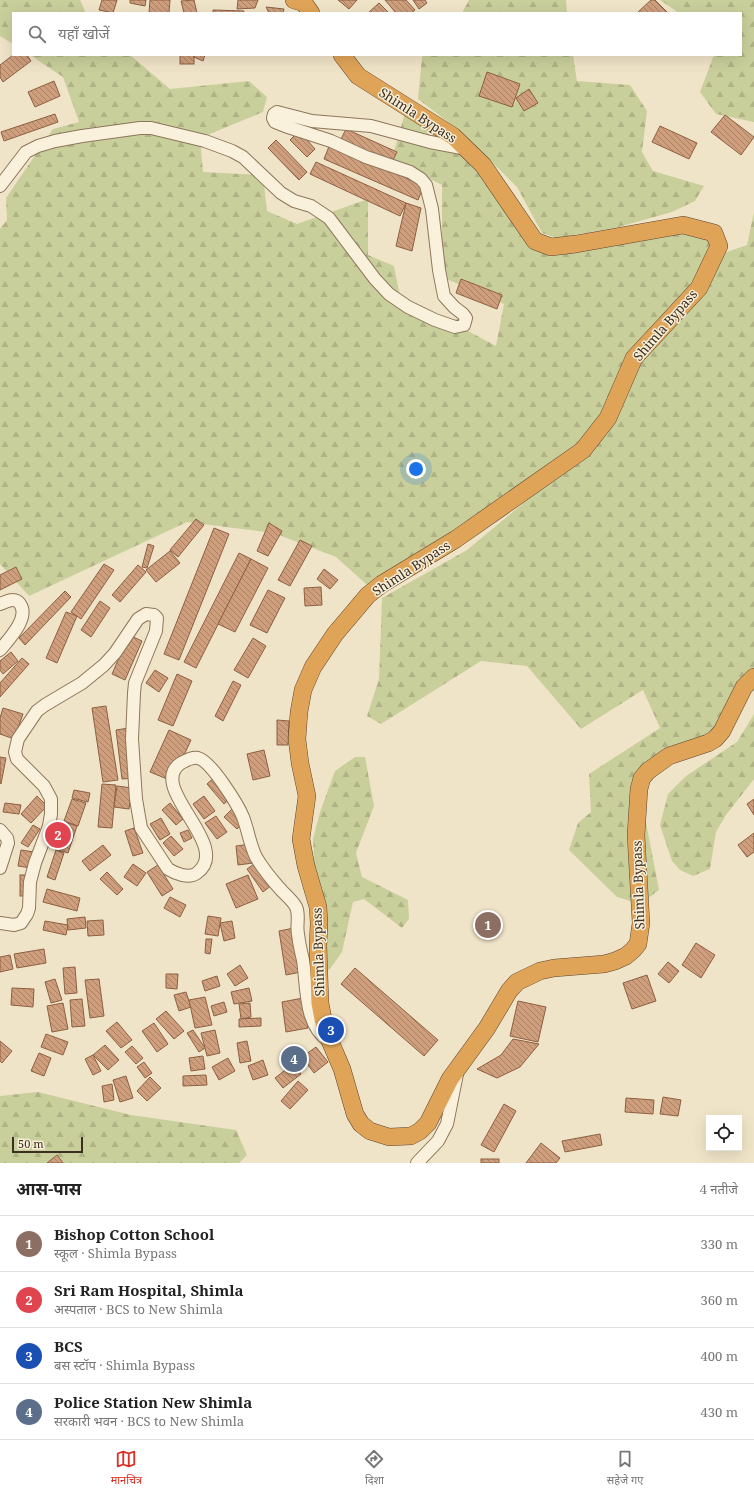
<!DOCTYPE html>
<html lang="hi">
<meta charset="utf-8">
<style>
body{margin:0;font-family:"Noto Serif","Noto Sans Devanagari",serif;background:#f6f6f6;color:#222}
.controls{position:absolute;right:12px;bottom:12px;display:grid;overflow:hidden;border-radius:0px;box-shadow:0 4px 16px #0002}
.controls button{width:36px;height:36px;display:grid;place-items:center;padding:0;border:0;border-bottom:1px solid #e0e0e0;background:#fff;color:#222;font:20px sans-serif}
.scale{position:absolute;left:12px;bottom:10px;width:71px;box-sizing:border-box;padding-left:4px;border:2px solid #3d2e20;border-top:0;font-size:11px;line-height:14px;white-space:nowrap;color:#3d2e20;-webkit-text-stroke:3px #f7eed8;paint-order:stroke}
.you{position:absolute;left:416px;top:469px;width:14px;height:14px;margin:-10px;border:3px solid #fff;border-radius:50%;background:#1a73e8;box-shadow:0 0 0 6px #1a73e833}
.badge{display:grid;place-items:center;width:26px;height:26px;border-radius:50%;background:#d93025;color:#fff;font-size:13px;font-weight:700}
.pin{position:absolute;translate:-50% -50%;border:2px solid #fff;box-shadow:0 1px 4px #0006}
.list{margin:0;padding:0;list-style:none}
h2{display:flex;justify-content:space-between;align-items:center;height:52px;margin:0;padding:0 16px;font-size:17px}
h2 small{font-size:13px;font-weight:400;color:#767676}
.list li{display:grid;grid-template-columns:26px 1fr auto;gap:12px;align-items:center;box-sizing:border-box;height:56px;padding:0 16px;border-top:1px solid #e0e0e0}
.list b{display:block;font-size:15px;white-space:nowrap}
.list p{margin:0;font-size:13px;white-space:nowrap;color:#767676}
.list em{font-size:13px;font-style:normal;color:#767676}
.icon{flex:none;width:22px;height:22px;fill:none;stroke:currentColor;stroke-width:2;stroke-linecap:round;stroke-linejoin:round}
.map{position:relative;flex:none;width:754px;height:1163px;overflow:hidden}
.search{position:absolute;background:#fff;box-shadow:0 4px 16px #0002;left:12px;right:12px;top:12px;height:44px;display:flex;align-items:center;gap:10px;box-sizing:border-box;padding:0 14px;border-radius:0px;color:#767676;font-size:15px}
.sheet{height:276px;background:#fff}
nav{display:flex;justify-content:space-around;align-items:center;box-sizing:border-box;height:56px;border-top:1px solid #e0e0e0;background:#fff;font-size:11px;color:#767676}
nav a{display:grid;justify-items:center;gap:2px}
nav .on{color:#d93025}
.map>svg:first-child{display:block}
</style>
<div class="map">
<svg width="754" height="1163" viewBox="0 0 754 1163">
<defs>
<pattern id="forest-firs" width="22" height="20" patternUnits="userSpaceOnUse"><rect width="22" height="20" fill="#c9cf9b"/><path d="M5 1l3.5 6h-7zM16 11l3.5 6h-7z" fill="#aeb285"/></pattern>
<pattern id="building-back-hatch" width="6" height="6" patternUnits="userSpaceOnUse"><rect width="6" height="6" fill="#cf9f7d"/><path d="M-1 5l2 2M0 0l6 6M5-1l2 2" fill="none" stroke="#a98266"/></pattern>
</defs>
<rect width="100%" height="100%" fill="#f0e4c8"/>
<g fill="url(#forest-firs)">
<path d="M 0,0 L 80,0 L 86,13 L 13,13 L 13,44 L 0,36 Z"/>
<path d="M 469,0 L 566,0 L 567,13 L 462,13 Z"/>
<path d="M 660,0 L 754,0 L 754,122 L 716,114 L 700,92 L 714,55 L 741,55 L 741,13 L 679,13 Z"/>
<path d="M 30,55 L 130,55 L 170,89 L 249,81 L 267,97 L 263,112 L 200,138 L 203,172 L 263,175 L 267,211 L 297,224 L 368,199 L 368,255 L 394,266 L 400,296 L 416,303 L 496,346 L 504,304 L 442,277 L 442,185 L 392,159 L 405,113 L 452,138 L 534,243 L 683,227 L 713,236 L 696,287 L 632,357 L 606,417 L 581,449 L 376,593 L 336,557 L 274,533 L 187,522 L 29,596 L 0,564 L 0,229 L 7,220 L 6,198 L 53,129 L 79,122 L 63,77 Z"/>
<path d="M 424,55 L 573,55 L 577,81 L 630,85 L 647,111 L 642,152 L 653,171 L 704,186 L 695,201 L 672,212 L 615,228 L 556,238 L 542,233 L 517,187 L 460,131 L 418,99 L 422,57 Z"/>
<path d="M 754,212 L 754,679 L 711,743 L 669,764 L 648,784 L 645,817 L 659,890 L 640,904 L 617,897 L 569,850 L 578,823 L 591,812 L 589,774 L 660,728 L 643,690 L 581,729 L 527,666 L 481,661 L 381,724 L 367,716 L 379,679 L 382,598 L 467,550 L 585,452 L 637,360 L 724,253 L 747,245 Z"/>
<path d="M 754,714 L 754,779 L 726,815 L 716,832 L 710,869 L 693,876 L 680,870 L 672,861 L 660,825 L 668,794 L 686,776 L 737,742 Z"/>
<path d="M 355,757 L 365,757 L 374,806 L 356,853 L 362,877 L 408,900 L 409,919 L 402,928 L 364,899 L 353,902 L 342,952 L 329,970 L 319,958 L 313,839 L 320,812 L 335,771 Z"/>
<path d="M 38,1092 L 131,1115 L 236,1130 L 247,1155 L 239,1163 L 0,1163 L 0,1096 Z"/>
</g>
<g fill="url(#building-back-hatch)" stroke="#8d5f41">
<path d="M 102,0 L 117,0 L 113,13 L 99,10 Z"/>
<path d="M 130,0 L 146,0 L 145,6 L 130,3 Z"/>
<path d="M 150,0 L 170,0 L 169,13 L 149,13 Z"/>
<path d="M 194,0 L 197,13 L 184,13 L 181,1 Z"/>
<path d="M 238,0 L 258,0 L 255,8 L 237,9 Z"/>
<path d="M 338,0 L 357,0 L 349,9 Z"/>
<path d="M 385,0 L 406,0 L 415,10 L 411,13 L 396,13 Z"/>
<path d="M 413,0 L 425,0 L 427,3 L 419,9 Z"/>
<path d="M 651,0 L 655,0 L 668,13 L 637,13 Z"/>
<path d="M 379,3 L 389,13 L 368,13 Z"/>
<path d="M 266,7 L 284,9 L 283,13 L 269,13 Z"/>
<path d="M 213,10 L 244,11 L 244,13 L 213,13 Z"/>
<path d="M 13,55 L 27,55 L 31,61 L 3,82 L 0,77 L 0,65 Z"/>
<rect x="180" y="55" width="14" height="9"/>
<path d="M 195,55 L 205,55 L 203,61 L 194,57 Z"/>
<path d="M 487,72 L 520,84 L 512,107 L 479,96 Z"/>
<path d="M 54,81 L 60,96 L 35,107 L 28,92 Z"/>
<path d="M 529,89 L 538,103 L 524,111 L 516,98 Z"/>
<path d="M 55,114 L 58,122 L 4,141 L 1,132 Z"/>
<path d="M 725,115 L 754,137 L 741,155 L 711,132 Z"/>
<path d="M 660,126 L 697,143 L 689,159 L 652,142 Z"/>
<path d="M 346,129 L 397,152 L 392,162 L 341,139 Z"/>
<path d="M 299,131 L 315,149 L 307,157 L 290,140 Z"/>
<path d="M 276,140 L 307,172 L 299,180 L 268,148 Z"/>
<path d="M 330,144 L 424,186 L 418,200 L 324,159 Z"/>
<path d="M 316,162 L 406,203 L 400,216 L 310,174 Z"/>
<path d="M 406,203 L 421,208 L 412,251 L 396,246 Z"/>
<path d="M 461,279 L 502,295 L 497,309 L 456,293 Z"/>
<path d="M 196,519 L 204,525 L 178,557 L 170,550 Z"/>
<path d="M 269,523 L 282,531 L 268,556 L 257,551 Z"/>
<path d="M 214,528 L 229,534 L 179,660 L 164,654 Z"/>
<path d="M 300,540 L 312,546 L 290,586 L 278,580 Z"/>
<path d="M 148,544 L 154,546 L 147,568 L 142,567 Z"/>
<path d="M 170,551 L 180,563 L 156,582 L 146,570 Z"/>
<path d="M 239,553 L 251,559 L 196,668 L 184,662 Z"/>
<path d="M 251,559 L 268,568 L 235,632 L 218,624 Z"/>
<path d="M 104,564 L 114,570 L 81,619 L 71,612 Z"/>
<path d="M 138,565 L 146,572 L 120,602 L 112,595 Z"/>
<path d="M 16,567 L 22,579 L 0,590 L 0,575 Z"/>
<path d="M 324,569 L 338,580 L 330,589 L 317,579 Z"/>
<path d="M 321,587 L 322,605 L 305,606 L 304,588 Z"/>
<path d="M 268,590 L 285,598 L 267,633 L 250,625 Z"/>
<path d="M 65,591 L 71,597 L 25,645 L 19,638 Z"/>
<path d="M 100,601 L 110,608 L 91,637 L 81,630 Z"/>
<path d="M 66,612 L 77,616 L 57,663 L 46,658 Z"/>
<path d="M 129,635 L 142,641 L 125,680 L 112,674 Z"/>
<path d="M 253,638 L 266,646 L 248,678 L 234,670 Z"/>
<path d="M 11,652 L 18,661 L 3,674 L 0,670 L 0,661 Z"/>
<path d="M 22,658 L 29,664 L 0,697 L 0,683 Z"/>
<path d="M 155,670 L 168,678 L 159,692 L 146,683 Z"/>
<path d="M 177,674 L 192,681 L 173,726 L 158,720 Z"/>
<path d="M 233,681 L 241,685 L 223,721 L 215,716 Z"/>
<path d="M 106,706 L 118,780 L 103,782 L 92,708 Z"/>
<path d="M 3,708 L 23,714 L 14,739 L 0,734 L 0,718 Z"/>
<path d="M 277,720 L 289,721 L 288,745 L 277,745 Z"/>
<path d="M 129,728 L 135,778 L 122,779 L 116,730 Z"/>
<path d="M 169,730 L 191,740 L 172,781 L 150,772 Z"/>
<path d="M 264,750 L 270,776 L 253,780 L 247,754 Z"/>
<path d="M 0,757 L 6,758 L 1,784 L 0,783 Z"/>
<path d="M 217,775 L 234,795 L 224,804 L 207,784 Z"/>
<path d="M 102,784 L 116,785 L 112,828 L 98,827 Z"/>
<path d="M 117,786 L 132,788 L 129,809 L 114,807 Z"/>
<path d="M 74,790 L 90,793 L 88,802 L 72,798 Z"/>
<path d="M 37,796 L 47,806 L 31,823 L 21,814 Z"/>
<path d="M 204,796 L 215,811 L 204,819 L 193,804 Z"/>
<path d="M 72,799 L 86,803 L 78,826 L 64,821 Z"/>
<path d="M 754,799 L 754,815 L 747,804 Z"/>
<path d="M 5,803 L 21,805 L 19,814 L 3,812 Z"/>
<path d="M 170,803 L 183,819 L 176,825 L 162,810 Z"/>
<path d="M 233,808 L 246,820 L 237,829 L 224,817 Z"/>
<path d="M 216,816 L 227,832 L 217,839 L 205,823 Z"/>
<path d="M 161,818 L 170,834 L 160,840 L 150,824 Z"/>
<path d="M 64,822 L 77,826 L 68,853 L 55,849 Z"/>
<path d="M 33,825 L 40,829 L 28,847 L 21,843 Z"/>
<path d="M 134,828 L 143,853 L 133,856 L 125,831 Z"/>
<path d="M 188,830 L 192,838 L 184,842 L 180,833 Z"/>
<path d="M 754,833 L 754,852 L 747,857 L 738,845 Z"/>
<path d="M 171,836 L 183,849 L 174,856 L 163,843 Z"/>
<path d="M 251,844 L 253,863 L 238,865 L 236,846 Z"/>
<path d="M 103,845 L 111,855 L 90,871 L 82,861 Z"/>
<path d="M 21,850 L 34,852 L 31,868 L 18,866 Z"/>
<path d="M 56,850 L 64,853 L 55,880 L 47,877 Z"/>
<path d="M 257,862 L 272,885 L 263,892 L 247,869 Z"/>
<path d="M 133,864 L 146,873 L 137,886 L 124,877 Z"/>
<path d="M 158,865 L 173,889 L 162,896 L 147,872 Z"/>
<path d="M 107,872 L 123,889 L 117,895 L 100,879 Z"/>
<rect x="20" y="875" width="12" height="21"/>
<path d="M 248,875 L 258,899 L 236,908 L 226,884 Z"/>
<path d="M 47,889 L 80,898 L 77,911 L 43,902 Z"/>
<path d="M 170,897 L 186,905 L 180,917 L 164,908 Z"/>
<path d="M 208,916 L 221,918 L 218,936 L 205,934 Z"/>
<path d="M 85,917 L 86,928 L 68,930 L 67,919 Z"/>
<path d="M 103,920 L 104,935 L 88,936 L 87,921 Z"/>
<path d="M 45,921 L 68,925 L 66,935 L 43,930 Z"/>
<path d="M 232,921 L 235,938 L 224,941 L 220,923 Z"/>
<path d="M 299,927 L 306,971 L 286,975 L 279,931 Z"/>
<path d="M 206,939 L 212,939 L 210,954 L 205,953 Z"/>
<path d="M 696,943 L 715,955 L 701,978 L 682,965 Z"/>
<path d="M 44,949 L 46,963 L 17,968 L 14,954 Z"/>
<path d="M 10,955 L 13,969 L 0,972 L 0,957 Z"/>
<path d="M 668,962 L 679,971 L 669,983 L 658,974 Z"/>
<path d="M 240,965 L 248,978 L 235,986 L 227,974 Z"/>
<path d="M 75,967 L 77,993 L 65,994 L 63,968 Z"/>
<path d="M 355,968 L 438,1040 L 424,1056 L 341,984 Z"/>
<path d="M 166,974 L 178,974 L 177,989 L 166,988 Z"/>
<path d="M 647,975 L 656,1001 L 632,1009 L 623,983 Z"/>
<path d="M 217,976 L 220,986 L 205,991 L 202,981 Z"/>
<path d="M 55,979 L 62,1000 L 51,1003 L 45,982 Z"/>
<path d="M 99,979 L 104,1016 L 90,1018 L 85,980 Z"/>
<path d="M 12,988 L 34,989 L 33,1007 L 11,1005 Z"/>
<path d="M 249,988 L 252,1001 L 234,1004 L 231,992 Z"/>
<path d="M 186,992 L 191,1007 L 179,1011 L 174,995 Z"/>
<path d="M 205,997 L 212,1025 L 195,1028 L 189,1000 Z"/>
<path d="M 303,998 L 308,1028 L 286,1032 L 282,1002 Z"/>
<path d="M 82,999 L 85,1026 L 72,1027 L 70,1000 Z"/>
<path d="M 518,1001 L 546,1007 L 538,1042 L 510,1036 Z"/>
<path d="M 224,1002 L 227,1012 L 214,1016 L 211,1006 Z"/>
<path d="M 63,1003 L 68,1029 L 52,1032 L 47,1006 Z"/>
<path d="M 250,1003 L 251,1017 L 241,1019 L 239,1004 Z"/>
<path d="M 166,1011 L 184,1031 L 174,1039 L 156,1019 Z"/>
<path d="M 261,1018 L 261,1026 L 239,1027 L 239,1019 Z"/>
<path d="M 117,1022 L 132,1040 L 121,1048 L 106,1031 Z"/>
<path d="M 154,1023 L 168,1044 L 157,1052 L 142,1031 Z"/>
<path d="M 193,1030 L 205,1048 L 199,1052 L 187,1033 Z"/>
<path d="M 215,1030 L 220,1053 L 207,1056 L 201,1033 Z"/>
<path d="M 46,1034 L 68,1042 L 63,1055 L 41,1047 Z"/>
<path d="M 513,1039 L 539,1044 L 520,1067 L 497,1078 L 477,1069 L 501,1055 Z"/>
<path d="M 0,1041 L 12,1051 L 2,1063 L 0,1061 Z"/>
<path d="M 247,1041 L 251,1061 L 240,1063 L 237,1043 Z"/>
<path d="M 105,1045 L 119,1060 L 108,1070 L 93,1055 Z"/>
<path d="M 132,1046 L 143,1058 L 136,1064 L 125,1052 Z"/>
<path d="M 316,1047 L 328,1062 L 314,1073 L 302,1057 Z"/>
<path d="M 39,1053 L 51,1058 L 44,1076 L 31,1071 Z"/>
<path d="M 93,1055 L 101,1071 L 93,1075 L 85,1059 Z"/>
<path d="M 203,1056 L 205,1069 L 191,1071 L 189,1058 Z"/>
<path d="M 228,1058 L 235,1071 L 219,1080 L 212,1067 Z"/>
<path d="M 263,1060 L 268,1075 L 253,1080 L 248,1066 Z"/>
<path d="M 144,1062 L 152,1073 L 145,1078 L 137,1067 Z"/>
<path d="M 293,1064 L 301,1074 L 283,1088 L 275,1078 Z"/>
<path d="M 206,1075 L 207,1085 L 183,1086 L 183,1076 Z"/>
<path d="M 126,1076 L 133,1098 L 120,1102 L 113,1080 Z"/>
<path d="M 150,1077 L 161,1088 L 147,1101 L 137,1091 Z"/>
<path d="M 298,1081 L 308,1090 L 290,1109 L 281,1101 Z"/>
<path d="M 112,1084 L 114,1100 L 104,1102 L 102,1086 Z"/>
<path d="M 663,1097 L 681,1100 L 678,1116 L 660,1114 Z"/>
<path d="M 626,1098 L 654,1100 L 653,1114 L 625,1112 Z"/>
<path d="M 504,1104 L 516,1111 L 494,1152 L 481,1145 Z"/>
<path d="M 600,1134 L 602,1145 L 565,1152 L 562,1141 Z"/>
<path d="M 541,1143 L 560,1158 L 556,1163 L 526,1163 Z"/>
<path d="M 57,1155 L 63,1163 L 47,1163 Z"/>
<rect x="481" y="1159" width="18" height="4"/>
</g>
<g fill="none" stroke-linecap="round" stroke-linejoin="round">
<defs>
<g id="minor">
<path d="M 0,186 L 26,152 L 38,146 L 55,141 L 82,136 L 140,128 L 151,128 L 205,141 L 232,151 L 243,157 L 281,193 L 294,201 L 311,206 L 329,218 L 375,279 L 389,294 L 408,307 L 435,320 L 455,327 L 464,325 L 466,318 L 463,314 L 454,307 L 444,296 L 439,270 L 432,209 L 426,185 L 421,179 L 410,172 L 366,157 L 331,141 L 285,126 L 275,122 L 273,118 L 274,114 L 277,112 L 312,121 L 371,126 L 430,142 L 467,149"/>
<path d="M 0,604 C 7,601 15,597 20,604 C 30,618 8,640 0,650"/>
<path d="M 0,830 L 7,838 L 8,843 L 0,868"/>
<path d="M 0,923 L 14,925 L 21,923 L 27,914 L 29,908 L 30,882 L 35,863 L 49,826 L 51,814 L 51,799 L 44,786 L 17,759 L 15,752 L 18,739 L 37,711 L 45,705 L 82,683 L 104,665 L 115,653 L 138,619 L 146,614 L 154,615 L 157,618 L 156,631 L 135,683 L 134,693 L 132,739 L 136,799 L 141,828 L 168,869 C 176,874 189,879 197,873 C 234,846 145,787 181,763 C 187,760 192,757 198,758 C 211,761 238,805 243,817 C 248,830 250,845 256,857 C 263,869 273,881 282,891 C 287,896 293,901 296,907 C 300,915 296,925 298,934 C 299,943 301,952 303,960 C 307,987 304,1025 329,1041"/>
<path d="M 417,1163 L 438,1141 L 447,1124 L 457,1074"/>
</g>
<g id="highway">
<path d="M 294,0 L 304,3 L 311,13"/>
<path d="M 342,55 L 358,76 L 453,136 L 483,165 L 535,241 L 551,247 L 576,244 L 683,225 L 714,233 L 719,246 L 699,288 L 634,358 L 608,418 L 583,450 L 456,539 L 382,584 L 368,595 L 335,634 L 313,667 L 303,690 L 299,712 L 297,739 L 300,763 L 307,796 L 301,839 L 306,866 L 318,907 L 319,923 L 318,946 L 320,1003 L 323,1019 L 330,1041 L 342,1069 L 355,1114 L 361,1124 L 370,1131 L 389,1137 L 411,1136 L 420,1131 L 428,1123 L 450,1079 L 487,1028 L 509,991 L 517,982 L 540,971 L 554,968 L 604,964 L 615,961 L 626,956 L 633,950 L 638,944 L 641,923 L 636,835 L 639,789 L 642,778 L 648,771 L 669,756 L 708,743 L 715,739 L 722,731 L 744,687 L 754,677"/>
</g>
</defs>
<use href="#minor" stroke="#8d765c" stroke-width="14"/>
<use href="#highway" stroke="#5b4430" stroke-width="18"/>
<use href="#minor" stroke="#faf1dc" stroke-width="12"/>
<use href="#highway" stroke="#e0a458" stroke-width="17"/>
</g>
<g text-anchor="middle" stroke-width="3" stroke-linejoin="round" paint-order="stroke">
<g font-size="13" fill="#3d2e20" stroke="#f7eed8">
<text transform="translate(418 115) rotate(33)" y="5">Shimla Bypass</text>
<text transform="translate(665 325) rotate(-49)" y="5">Shimla Bypass</text>
<text transform="translate(411 568) rotate(-33)" y="5">Shimla Bypass</text>
<text transform="translate(638 885) rotate(-92)" y="5">Shimla Bypass</text>
<text transform="translate(318 952) rotate(-92)" y="5">Shimla Bypass</text>
</g>
</g>
</svg>
<div class="controls">
<button><svg class="icon" aria-label="locate" viewBox="0 0 24 24"><circle cx="12" cy="12" r="6"/><path d="M12 2v4M12 18v4M2 12h4M18 12h4"/></svg></button>
</div>
<div class="scale">50 m</div>
<div class="you"></div>
<div class="pin badge" style="left:488px;top:925px;background:#8d6e63">1</div>
<div class="pin badge" style="left:58px;top:835px;background:#e0444e">2</div>
<div class="pin badge" style="left:331px;top:1030px;background:#1a4fb4">3</div>
<div class="pin badge" style="left:294px;top:1059px;background:#5c6f8a">4</div>
<div class="search"><svg class="icon" aria-label="search" viewBox="0 0 24 24"><circle cx="10" cy="10" r="6"/><path d="M15 15l6 6"/></svg>यहाँ खोजें</div>
</div>
<section class="sheet">
<h2>आस-पास<small>4 नतीजे</small></h2>
<ul class="list">
<li><span class="badge" style="background:#8d6e63">1</span><div><b>Bishop Cotton School</b><p>स्कूल · Shimla Bypass</p></div><em>330 m</em></li>
<li><span class="badge" style="background:#e0444e">2</span><div><b>Sri Ram Hospital, Shimla</b><p>अस्पताल · BCS to New Shimla</p></div><em>360 m</em></li>
<li><span class="badge" style="background:#1a4fb4">3</span><div><b>BCS</b><p>बस स्टॉप · Shimla Bypass</p></div><em>400 m</em></li>
<li><span class="badge" style="background:#5c6f8a">4</span><div><b>Police Station New Shimla</b><p>सरकारी भवन · BCS to New Shimla</p></div><em>430 m</em></li>
</ul>
</section>
<nav>
<a class="on"><svg class="icon" aria-label="map" viewBox="0 0 24 24"><path d="M3 6l6-2 6 2 6-2v14l-6 2-6-2-6 2zM9 4v14M15 6v14"/></svg>मानचित्र</a>
<a><svg class="icon" aria-label="directions" viewBox="0 0 24 24"><path d="M12 3l9 9-9 9-9-9zM9 14v-3h6M13 9l2 2-2 2"/></svg>दिशा</a>
<a><svg class="icon" aria-label="saved" viewBox="0 0 24 24"><path d="M7 4h10v16l-5-4-5 4z"/></svg>सहेजे गए</a>
</nav>
